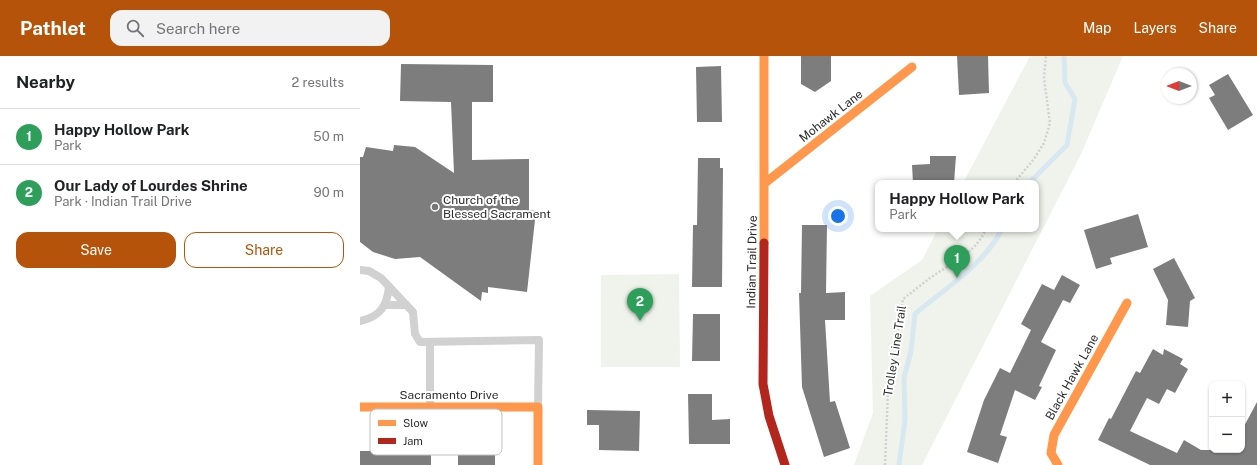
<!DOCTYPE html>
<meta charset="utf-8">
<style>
body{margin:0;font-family:"Public Sans",sans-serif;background:#f2f2f2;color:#202124}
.controls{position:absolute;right:12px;bottom:12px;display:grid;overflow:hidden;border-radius:8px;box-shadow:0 1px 3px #0004}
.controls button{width:36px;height:36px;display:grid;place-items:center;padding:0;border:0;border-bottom:1px solid #e0e0e0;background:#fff;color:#202124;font:20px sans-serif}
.compass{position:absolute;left:801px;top:12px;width:36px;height:36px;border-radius:50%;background:#fff;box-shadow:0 1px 3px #0004;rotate:270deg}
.you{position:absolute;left:478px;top:160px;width:14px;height:14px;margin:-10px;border:3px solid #fff;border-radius:50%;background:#1a73e8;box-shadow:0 0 0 6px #1a73e833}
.badge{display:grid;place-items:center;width:26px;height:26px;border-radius:50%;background:#b45309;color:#fff;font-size:13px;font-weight:700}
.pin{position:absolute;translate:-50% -33px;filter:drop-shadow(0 1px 2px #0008)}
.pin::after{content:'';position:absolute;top:21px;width:14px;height:12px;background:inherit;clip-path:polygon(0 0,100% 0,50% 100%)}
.popup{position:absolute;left:515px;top:124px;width:164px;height:52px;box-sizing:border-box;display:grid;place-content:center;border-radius:8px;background:#fff;filter:drop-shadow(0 1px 3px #0005);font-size:13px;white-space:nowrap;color:#757577}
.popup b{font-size:15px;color:#202124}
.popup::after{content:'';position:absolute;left:50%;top:100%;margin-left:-8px;border:8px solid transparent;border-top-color:#fff}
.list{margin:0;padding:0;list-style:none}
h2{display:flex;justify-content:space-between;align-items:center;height:52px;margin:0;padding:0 16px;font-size:17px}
h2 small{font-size:13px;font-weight:400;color:#757577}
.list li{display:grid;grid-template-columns:26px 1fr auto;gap:12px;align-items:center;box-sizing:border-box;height:56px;padding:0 16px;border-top:1px solid #e0e0e0}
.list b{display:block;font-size:15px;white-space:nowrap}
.list p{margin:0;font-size:13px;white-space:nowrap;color:#757577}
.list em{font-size:13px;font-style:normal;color:#757577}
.actions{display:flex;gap:8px;padding:12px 16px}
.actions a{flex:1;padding:9px 0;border:1px solid #b45309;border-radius:12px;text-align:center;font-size:14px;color:#b45309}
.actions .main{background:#b45309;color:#fff}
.icon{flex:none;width:22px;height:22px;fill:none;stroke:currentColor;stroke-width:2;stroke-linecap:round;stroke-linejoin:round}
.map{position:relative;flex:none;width:897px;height:409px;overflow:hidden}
header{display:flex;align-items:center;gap:24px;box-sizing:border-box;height:56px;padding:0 20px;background:#b45309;color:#fff}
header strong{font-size:19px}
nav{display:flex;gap:22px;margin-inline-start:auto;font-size:14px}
.search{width:280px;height:36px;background:#f2f2f2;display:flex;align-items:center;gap:10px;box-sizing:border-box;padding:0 14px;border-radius:12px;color:#757577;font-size:15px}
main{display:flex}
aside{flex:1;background:#fff}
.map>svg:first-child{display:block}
</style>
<header>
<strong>Pathlet</strong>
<div class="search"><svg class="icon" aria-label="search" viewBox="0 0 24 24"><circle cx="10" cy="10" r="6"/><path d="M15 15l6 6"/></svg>Search here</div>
<nav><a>Map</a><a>Layers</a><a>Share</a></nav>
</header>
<main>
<aside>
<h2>Nearby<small>2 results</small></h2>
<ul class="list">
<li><span class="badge" style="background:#2e9e5b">1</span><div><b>Happy Hollow Park</b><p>Park</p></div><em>50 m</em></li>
<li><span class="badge" style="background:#2e9e5b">2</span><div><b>Our Lady of Lourdes Shrine</b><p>Park · Indian Trail Drive</p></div><em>90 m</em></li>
</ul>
<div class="actions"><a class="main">Save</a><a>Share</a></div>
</aside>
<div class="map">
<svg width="897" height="409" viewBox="0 0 897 409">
<rect width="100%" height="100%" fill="#fff"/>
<g fill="#f0f3eb">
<path d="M 670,0 L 763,0 L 721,98 L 562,409 L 494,409 L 513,357 L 510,240 L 562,204 L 578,173 L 676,173 L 676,127 L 603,127 Z"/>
<path d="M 319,218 L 320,311 L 241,311 L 241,219 Z"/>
</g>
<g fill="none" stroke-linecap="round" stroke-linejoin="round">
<g stroke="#d8e8f0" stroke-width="5">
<path d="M 669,127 L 707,89 L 715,43 L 705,27 L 704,0"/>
<path d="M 539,409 L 545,364 L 544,322 L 551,295 L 555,258 C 586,231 623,210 642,173"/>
</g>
</g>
<g fill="#7d7d7d">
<path d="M 441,0 L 471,0 L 471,25 L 455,36 L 441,28 Z"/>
<path d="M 597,0 L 628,0 L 629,37 L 599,39 Z"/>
<path d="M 41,8 L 133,9 L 133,46 L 112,46 L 112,104 L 169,103 L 169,154 L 176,155 L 167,236 L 128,231 L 128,237 L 122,236 L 121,245 L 60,201 L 35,203 L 13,196 L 0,186 L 0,101 L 3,101 L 6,91 L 33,95 L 34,89 L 55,91 L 94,117 L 91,46 L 40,45 Z"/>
<path d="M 361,10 L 362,66 L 337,66 L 336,11 Z"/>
<path d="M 868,18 L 893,59 L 868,74 L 849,42 L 855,39 L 849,29 Z"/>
<path d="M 570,100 L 596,100 L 594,127 L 553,127 L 552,109 L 570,108 Z"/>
<path d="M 338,102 L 360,102 L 360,112 L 363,112 L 362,231 L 332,231 L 333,169 L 337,169 Z"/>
<path d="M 778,158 L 788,191 L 750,202 L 752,208 L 736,213 L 724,174 Z"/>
<path d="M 442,169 L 467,169 L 466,237 L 485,236 L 485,264 L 465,264 L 470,346 L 475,345 L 490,392 L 464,401 L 442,331 L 439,237 L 441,237 Z"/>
<path d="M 814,202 L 835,242 L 830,245 L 828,271 L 806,269 L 808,244 L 793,213 Z"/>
<path d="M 702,219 L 720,229 L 710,247 L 703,244 L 681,286 L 696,294 L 679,330 L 682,331 L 675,344 L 655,334 L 640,379 L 647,381 L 638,407 L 607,396 L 624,344 L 640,312 L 650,317 L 671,274 L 661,268 L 682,228 L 694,234 Z"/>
<path d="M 333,258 L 360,258 L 360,305 L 332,305 Z"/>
<path d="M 793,293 L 803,299 L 804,293 L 823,303 L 820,308 L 828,313 L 815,337 L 807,333 L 799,348 L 787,342 L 770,375 L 817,397 L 824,384 L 841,394 L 882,394 L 882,374 L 897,346 L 897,409 L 790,409 L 738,384 L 749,362 L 751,363 L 776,315 L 780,317 Z"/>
<path d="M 328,338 L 352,338 L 352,364 L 370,363 L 370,388 L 329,388 Z"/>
<path d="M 227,354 L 280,355 L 279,395 L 239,394 L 239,369 L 227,369 Z"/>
<rect x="0" y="395" width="71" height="14"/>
<rect x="98" y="395" width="37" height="14"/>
</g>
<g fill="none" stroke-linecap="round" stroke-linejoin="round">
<g stroke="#d1d1d1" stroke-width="2.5" stroke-dasharray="2 2" stroke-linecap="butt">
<path d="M 654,127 L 674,103 L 684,87 L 690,67 L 684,22 L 686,0"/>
<path d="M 525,409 L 528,334 L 543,243 C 552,236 561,229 570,222 C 591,207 615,198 626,173"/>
</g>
<g stroke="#d1d1d1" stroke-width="8">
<path d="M 0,214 L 9,215 L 21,222 L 53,256 L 55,278 L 60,286 L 179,284 L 178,350"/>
<path d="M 26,249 L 46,249"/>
<path d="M 0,265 C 20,261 27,250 29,231"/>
<path d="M 70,286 L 70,350"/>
</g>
<g stroke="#ff974d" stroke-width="9">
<path d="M 404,0 L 404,187"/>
<path d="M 405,127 L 552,11"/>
<path d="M 0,351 L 178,351 L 178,409"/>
<path d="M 698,409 L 691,397 L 694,379 L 767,247"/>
</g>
<path stroke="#b3261e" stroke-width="9" d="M 404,187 L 403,328 L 409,360 L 425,409"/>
</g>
<circle fill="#767676" stroke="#fff" stroke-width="1.5" cx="75" cy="151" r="4"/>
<g text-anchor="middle" stroke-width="4" stroke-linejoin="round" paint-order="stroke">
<g font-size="12" fill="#2c2c2c" stroke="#fff">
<text transform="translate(471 60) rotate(-38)" y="4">Mohawk Lane</text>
<text transform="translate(392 206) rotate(-89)" y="4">Indian Trail Drive</text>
<text transform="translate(535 295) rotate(-81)" y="4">Trolley Line Trail</text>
<text transform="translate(712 321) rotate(-61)" y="4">Black Hawk Lane</text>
<text x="89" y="343">Sacramento Drive</text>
</g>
<g font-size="12" fill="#2c2c2c" stroke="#fff" text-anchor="start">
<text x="83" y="148">Church of the<tspan x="83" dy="14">Blessed Sacrament</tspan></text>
</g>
</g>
<rect x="10" y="353" width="132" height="46" rx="6" fill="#fff" stroke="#c0c0c0" stroke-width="1"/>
<rect x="18" y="364" width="18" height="6" fill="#ff974d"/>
<rect x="18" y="382" width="18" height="6" fill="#b3261e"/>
<g font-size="11" fill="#2c2c2c">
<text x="43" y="371">Slow</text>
<text x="43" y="389">Jam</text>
</g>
</svg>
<div class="controls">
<button>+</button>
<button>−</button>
</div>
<svg class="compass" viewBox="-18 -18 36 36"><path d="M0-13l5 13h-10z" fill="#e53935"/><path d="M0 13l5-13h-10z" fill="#757577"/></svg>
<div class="you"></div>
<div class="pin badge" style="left:597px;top:222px;background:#2e9e5b">1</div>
<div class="popup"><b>Happy Hollow Park</b>Park</div>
<div class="pin badge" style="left:280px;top:265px;background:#2e9e5b">2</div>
</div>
</main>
